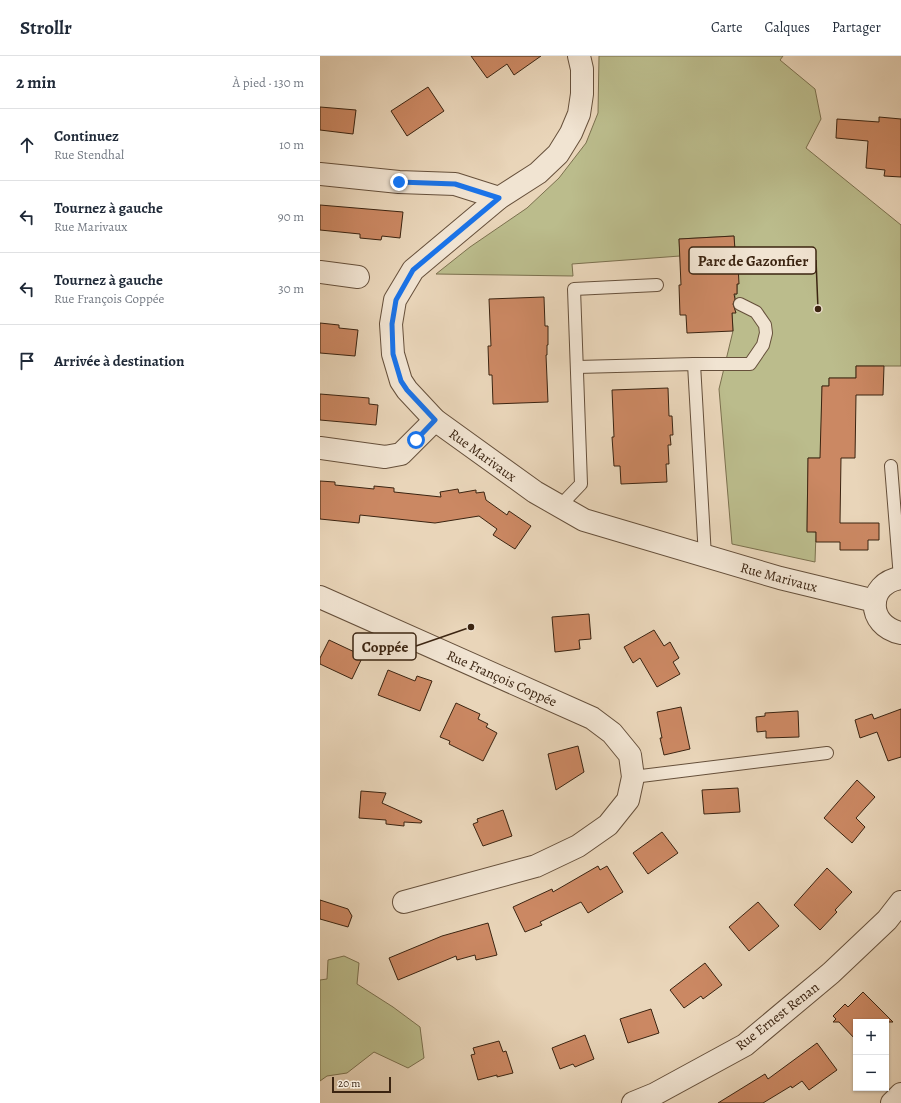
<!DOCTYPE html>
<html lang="fr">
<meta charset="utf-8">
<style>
body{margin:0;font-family:Alegreya,serif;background:#f2f2f3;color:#1f2937}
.controls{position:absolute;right:12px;bottom:12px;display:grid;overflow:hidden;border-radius:0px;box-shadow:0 1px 3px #0004}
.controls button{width:36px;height:36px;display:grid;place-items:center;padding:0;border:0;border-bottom:1px solid #e0e1e3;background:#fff;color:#1f2937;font:20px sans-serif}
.scale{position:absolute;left:12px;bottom:10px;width:59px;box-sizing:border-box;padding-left:4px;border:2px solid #3b2411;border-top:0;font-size:11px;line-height:14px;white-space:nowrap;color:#3b2411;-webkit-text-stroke:3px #f1e4d2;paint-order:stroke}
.stop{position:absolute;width:12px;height:12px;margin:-9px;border:3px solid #1a73e8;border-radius:50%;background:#fff}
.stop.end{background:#1a73e8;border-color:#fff;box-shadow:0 1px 4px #0008}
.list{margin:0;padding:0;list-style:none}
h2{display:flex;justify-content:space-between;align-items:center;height:52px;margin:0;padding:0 16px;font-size:17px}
h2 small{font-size:13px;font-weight:400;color:#747a83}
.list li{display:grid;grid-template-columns:26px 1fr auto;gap:12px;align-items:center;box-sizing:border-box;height:72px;padding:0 16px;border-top:1px solid #e0e1e3}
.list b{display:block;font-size:15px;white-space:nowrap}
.list p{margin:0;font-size:13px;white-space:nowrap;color:#747a83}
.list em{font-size:13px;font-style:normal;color:#747a83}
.icon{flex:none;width:22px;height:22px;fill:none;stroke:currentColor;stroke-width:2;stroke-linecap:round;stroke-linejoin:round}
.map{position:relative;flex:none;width:581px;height:1047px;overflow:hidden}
header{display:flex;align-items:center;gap:24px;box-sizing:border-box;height:56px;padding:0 20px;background:#fff;border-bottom:1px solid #e0e1e3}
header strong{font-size:19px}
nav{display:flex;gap:22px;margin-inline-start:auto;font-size:14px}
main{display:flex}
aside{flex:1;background:#fff}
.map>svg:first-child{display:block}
</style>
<header>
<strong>Strollr</strong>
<nav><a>Carte</a><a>Calques</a><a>Partager</a></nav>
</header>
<main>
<aside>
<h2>2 min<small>À pied · 130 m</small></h2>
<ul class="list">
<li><svg class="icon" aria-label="ahead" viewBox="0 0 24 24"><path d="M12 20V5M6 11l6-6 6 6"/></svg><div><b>Continuez</b><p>Rue Stendhal</p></div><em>10 m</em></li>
<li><svg class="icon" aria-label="left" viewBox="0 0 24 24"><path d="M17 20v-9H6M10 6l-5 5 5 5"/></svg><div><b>Tournez à gauche</b><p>Rue Marivaux</p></div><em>90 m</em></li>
<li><svg class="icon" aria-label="left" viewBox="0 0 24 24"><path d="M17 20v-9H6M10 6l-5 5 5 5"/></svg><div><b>Tournez à gauche</b><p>Rue François Coppée</p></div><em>30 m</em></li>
<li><svg class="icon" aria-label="arrive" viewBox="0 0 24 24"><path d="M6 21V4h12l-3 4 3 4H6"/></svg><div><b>Arrivée à destination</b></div></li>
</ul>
</aside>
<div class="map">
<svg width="581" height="1047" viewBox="0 0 581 1047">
<rect width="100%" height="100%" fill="#e9d5b9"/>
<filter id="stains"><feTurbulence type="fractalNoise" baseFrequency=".005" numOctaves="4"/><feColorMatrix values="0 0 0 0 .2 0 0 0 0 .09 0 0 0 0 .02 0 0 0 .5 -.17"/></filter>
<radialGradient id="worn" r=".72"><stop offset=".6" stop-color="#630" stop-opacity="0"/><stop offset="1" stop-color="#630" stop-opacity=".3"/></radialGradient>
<g fill="#bbbc8c" stroke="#7b704e">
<path d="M 279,0 L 463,0 L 460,4 L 495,33 L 501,63 L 486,92 L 581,169 L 581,310 L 536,310 L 536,322 L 509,322 L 509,330 L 502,330 L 501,402 L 488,402 L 487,475 L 496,476 L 495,506 L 412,488 L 399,333 L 413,275 L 412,257 L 415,256 L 415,238 L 417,238 L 418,209 L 416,209 L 414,180 L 359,183 L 360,200 L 252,208 L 253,220 L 116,218 L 150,191 L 207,152 L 239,122 L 266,87 L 278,57 Z"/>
<path d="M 24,900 L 39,907 L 37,928 L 73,951 L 100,971 L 104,1002 L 88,1012 L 54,996 L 27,1017 L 7,1020 L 0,1025 L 0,924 L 7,923 L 8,904 Z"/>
</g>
<g fill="#cb8863" stroke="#3b2411">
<path d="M 151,0 L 221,0 L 194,19 L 187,8 L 167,22 Z"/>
<path d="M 108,31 L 124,55 L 87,80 L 71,55 Z"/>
<path d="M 0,51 L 36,54 L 33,78 L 0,74 Z"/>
<path d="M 559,61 L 581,63 L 581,121 L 564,120 L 565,114 L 546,112 L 548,85 L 516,82 L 517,63 L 559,66 Z"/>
<path d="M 0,149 L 83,156 L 80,182 L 62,180 L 61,184 L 40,182 L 40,178 L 0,174 Z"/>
<path d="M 414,180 L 416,209 L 418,209 L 419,228 L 417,228 L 417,238 L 414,238 L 415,243 L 413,248 L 416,257 L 412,257 L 413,275 L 367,277 L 366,259 L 360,259 L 359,229 L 361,229 L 359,183 Z"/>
<path d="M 224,241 L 225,270 L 228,270 L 228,289 L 227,289 L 227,299 L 226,299 L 228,346 L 173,348 L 172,319 L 169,319 L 168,290 L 171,290 L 169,243 Z"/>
<path d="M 0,267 L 19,269 L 19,272 L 38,274 L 35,300 L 0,297 Z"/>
<path d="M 536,310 L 564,310 L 563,339 L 536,339 L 535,402 L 521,402 L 520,467 L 559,467 L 559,484 L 548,484 L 548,494 L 520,494 L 520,486 L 496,486 L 496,476 L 487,476 L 488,402 L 500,402 L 502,330 L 509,330 L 509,322 L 536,322 Z"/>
<path d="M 348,332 L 349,360 L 352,360 L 353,379 L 350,379 L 351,389 L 348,389 L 349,408 L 346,408 L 347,426 L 301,428 L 300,410 L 294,410 L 292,381 L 294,381 L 292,334 Z"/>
<path d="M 0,338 L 49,342 L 49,348 L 58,349 L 56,369 L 0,364 Z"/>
<path d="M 0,425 L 15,426 L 15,429 L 54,433 L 54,430 L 74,432 L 74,436 L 121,441 L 120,436 L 138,433 L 139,437 L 156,434 L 156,437 L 164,436 L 166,444 L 187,459 L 189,455 L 211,470 L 195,493 L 173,479 L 177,473 L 159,460 L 115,467 L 40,459 L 39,467 L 0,463 Z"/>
<path d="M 269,558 L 271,583 L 259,584 L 260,593 L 235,596 L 232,561 Z"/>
<path d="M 334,574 L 344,590 L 350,586 L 359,602 L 353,606 L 360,618 L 337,631 L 320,602 L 313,607 L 304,591 Z"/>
<path d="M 9,584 L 43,600 L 32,623 L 0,608 L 0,602 Z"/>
<path d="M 68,614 L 95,625 L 97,620 L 112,625 L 100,655 L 58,639 Z"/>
<path d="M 136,647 L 160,658 L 158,663 L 168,668 L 166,671 L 177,677 L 163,705 L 129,688 L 130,685 L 120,681 Z"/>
<path d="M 361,651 L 370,693 L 344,699 L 340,682 L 342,682 L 337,656 Z"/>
<path d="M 581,653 L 581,701 L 568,705 L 557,676 L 540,682 L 535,664 L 552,658 L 554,663 Z"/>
<path d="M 478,655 L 479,681 L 446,682 L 446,675 L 437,676 L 436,661 L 445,660 L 445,657 Z"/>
<path d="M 258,690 L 264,716 L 236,734 L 228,698 Z"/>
<path d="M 537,724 L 555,741 L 536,762 L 545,771 L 532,787 L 504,762 Z"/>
<path d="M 418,732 L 420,756 L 384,758 L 382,734 Z"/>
<path d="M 41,735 L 66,737 L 62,747 L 102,765 L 101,767 L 84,766 L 84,770 L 66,768 L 66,764 L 39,762 Z"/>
<path d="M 183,754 L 192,780 L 163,790 L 153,768 L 158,766 L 157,763 Z"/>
<path d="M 342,776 L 358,797 L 328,818 L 313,797 Z"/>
<path d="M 278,810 L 280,814 L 287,810 L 303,836 L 268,857 L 261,846 L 220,866 L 222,869 L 205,876 L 193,851 L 232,833 L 233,836 Z"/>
<path d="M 507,812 L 532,836 L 515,854 L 517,856 L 500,874 L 474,849 Z"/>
<path d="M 0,844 L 28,853 L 32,860 L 28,871 L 0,863 Z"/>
<path d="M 438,846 L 459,870 L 429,895 L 409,871 Z"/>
<path d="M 168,867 L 177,899 L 156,904 L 155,899 L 137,904 L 136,900 L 78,924 L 69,902 L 122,880 Z"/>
<path d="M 385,907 L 402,929 L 383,943 L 381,940 L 364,952 L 350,934 Z"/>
<path d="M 543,936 L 573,966 L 536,966 L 536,984 L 519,966 L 513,966 L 516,963 L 513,960 L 525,948 L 528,951 Z"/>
<path d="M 331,953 L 339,977 L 308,987 L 300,963 Z"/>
<path d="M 265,979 L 274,1003 L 255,1011 L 253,1008 L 240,1013 L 232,992 Z"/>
<path d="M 179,985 L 183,996 L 186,995 L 193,1017 L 177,1021 L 177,1019 L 158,1024 L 151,999 L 155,998 L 153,992 Z"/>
<path d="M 497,987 L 517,1014 L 489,1034 L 482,1025 L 472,1032 L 471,1030 L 443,1047 L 398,1047 L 445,1018 L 448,1023 Z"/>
</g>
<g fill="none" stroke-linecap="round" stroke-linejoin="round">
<defs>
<g id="lane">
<path d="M 374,308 L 430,308 L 443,289 L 446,277 L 445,269 L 436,256 L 420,248"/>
<path d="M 257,311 L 374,308 L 385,501"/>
<path d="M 571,410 L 580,522"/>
<path d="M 239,451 L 261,428 L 254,233 L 337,229"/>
<path d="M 313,721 L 507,697"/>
</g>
<g id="street">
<path d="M 259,0 L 262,13 L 262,38 L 259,58 L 251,77 L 238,98 L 218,117 L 179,142 L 93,214 L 75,244 L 71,268 L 73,298 L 81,325 L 87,334 L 115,364 L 215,436 L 264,464 L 460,522 L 555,545"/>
<path d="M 0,118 L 79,126 L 135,128 L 179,142"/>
<path d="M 0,216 L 38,221"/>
<path d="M 0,392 L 65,401 L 81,398 L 115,364"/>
<path d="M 581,522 C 546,527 546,570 581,577"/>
<path d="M 0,541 L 272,662 L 292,677 L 310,699 L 313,721 L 308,744 L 288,769 L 258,790 L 216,810 L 84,846"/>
<path d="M 313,1047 L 335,1038 L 425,989 L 511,917 L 567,864 L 581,846"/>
<path d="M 572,1047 L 581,1038"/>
</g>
</defs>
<use href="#lane" stroke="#66503b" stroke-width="14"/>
<use href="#street" stroke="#66503b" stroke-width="24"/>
<use href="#lane" stroke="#f1e4d2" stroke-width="12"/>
<use href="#street" stroke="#f1e4d2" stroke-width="22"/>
</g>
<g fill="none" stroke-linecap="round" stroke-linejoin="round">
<path stroke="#1a73e8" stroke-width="5" d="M 79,126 L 135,128 L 179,142 L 93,214 L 76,244 L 72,268 L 73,298 L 81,325 L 87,334 L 115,364 L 96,384"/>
</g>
<g text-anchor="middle" stroke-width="3" stroke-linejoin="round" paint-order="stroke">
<g font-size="14" fill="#3b2411" stroke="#f1e4d2">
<text transform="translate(163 399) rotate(36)" y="5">Rue Marivaux</text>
<text transform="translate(459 521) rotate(15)" y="5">Rue Marivaux</text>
<text transform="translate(182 622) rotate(24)" y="5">Rue François Coppée</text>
<text transform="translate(457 960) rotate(-38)" y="5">Rue Ernest Renan</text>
</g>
</g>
<path fill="none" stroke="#3b2411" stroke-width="1.5" d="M498 253L496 204M151 571L96 590"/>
<g fill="#3b2411" stroke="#f1e4d2" stroke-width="1.5">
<circle cx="498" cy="253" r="4"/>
<circle cx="151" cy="571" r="4"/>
</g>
<g fill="#f1e4d2" stroke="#3b2411" stroke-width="1.5">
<rect x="369" y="191" width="127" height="27" rx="4"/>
<rect x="33" y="577" width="63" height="27" rx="4"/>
</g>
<g font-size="15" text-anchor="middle" font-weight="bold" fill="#3b2411">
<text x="433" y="210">Parc de Gazonfier</text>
<text x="65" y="596">Coppée</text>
</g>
<rect width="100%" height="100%" filter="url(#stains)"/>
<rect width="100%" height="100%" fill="url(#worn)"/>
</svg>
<div class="controls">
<button>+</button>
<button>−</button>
</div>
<div class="scale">20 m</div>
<div class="stop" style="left:96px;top:384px"></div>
<div class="stop end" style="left:79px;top:126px"></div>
</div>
</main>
